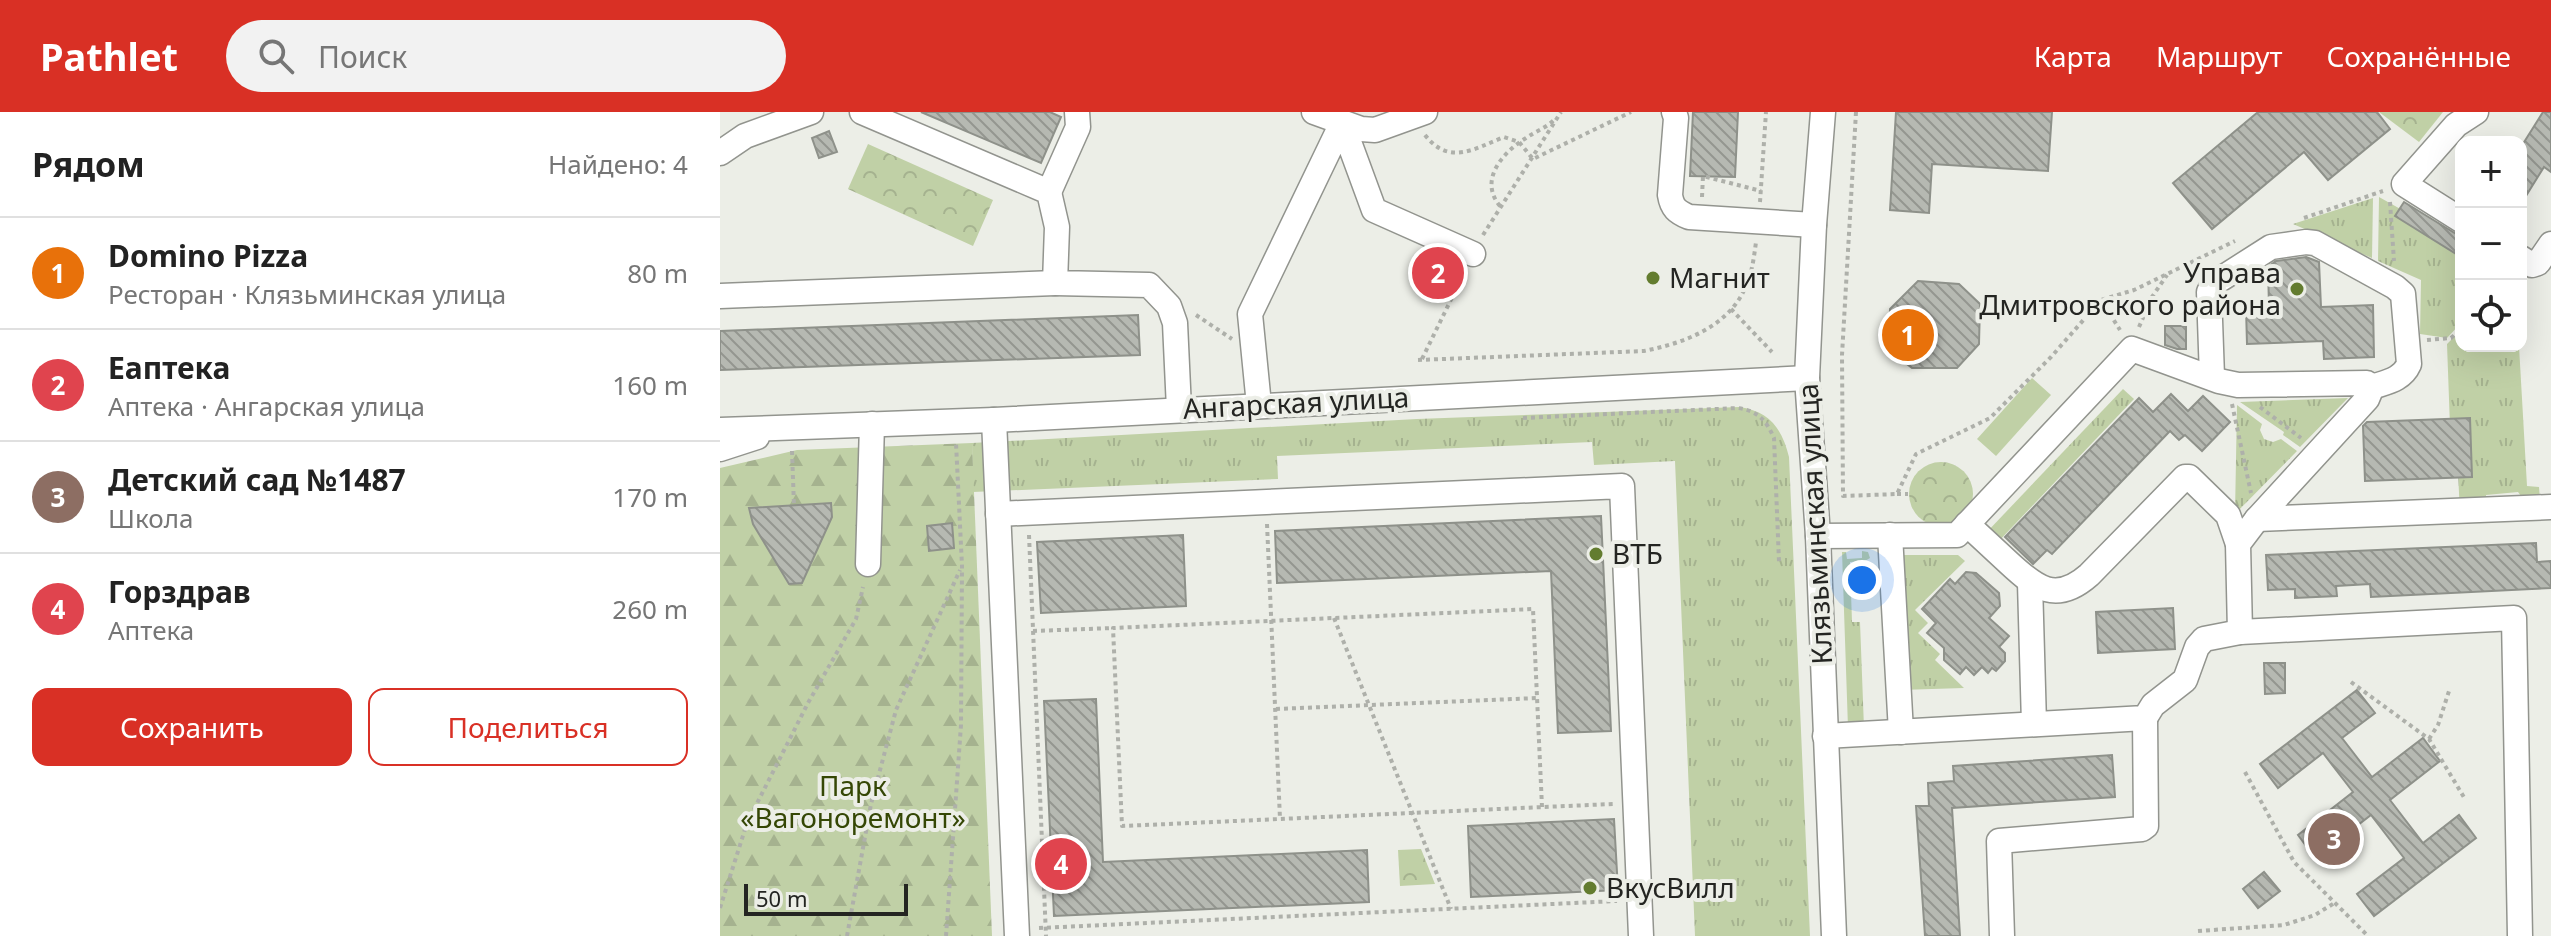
<!DOCTYPE html>
<html lang="ru">
<meta charset="utf-8">
<style>
body{margin:0;font-family:"Noto Sans",sans-serif;background:#f2f2f2;color:#222}
.controls{position:absolute;right:24px;top:24px;display:grid;overflow:hidden;border-radius:16px;box-shadow:0 8px 32px #0002}
.controls button{width:72px;height:72px;display:grid;place-items:center;padding:0;border:0;border-bottom:2px solid #e0e0e0;background:#fff;color:#222;font:40px sans-serif}
.scale{position:absolute;left:24px;bottom:20px;width:164px;box-sizing:border-box;padding-left:8px;border:4px solid #242522;border-top:0;font-size:22px;line-height:28px;white-space:nowrap;color:#242522;-webkit-text-stroke:6px #eceee7;paint-order:stroke}
.you{position:absolute;left:1142px;top:468px;width:28px;height:28px;margin:-20px;border:6px solid #fff;border-radius:50%;background:#1a73e8;box-shadow:0 0 0 12px #1a73e833}
.badge{display:grid;place-items:center;width:52px;height:52px;border-radius:50%;background:#d93025;color:#fff;font-size:26px;font-weight:700}
.pin{position:absolute;translate:-50% -50%;border:4px solid #fff;box-shadow:0 2px 8px #0006}
.list{margin:0;padding:0;list-style:none}
h2{display:flex;justify-content:space-between;align-items:center;height:104px;margin:0;padding:0 32px;font-size:34px}
h2 small{font-size:26px;font-weight:400;color:#767676}
.list li{display:grid;grid-template-columns:52px 1fr auto;gap:24px;align-items:center;box-sizing:border-box;height:112px;padding:0 32px;border-top:2px solid #e0e0e0}
.list b{display:block;font-size:30px;white-space:nowrap}
.list p{margin:0;font-size:26px;white-space:nowrap;color:#767676}
.list em{font-size:26px;font-style:normal;color:#767676}
.actions{display:flex;gap:16px;padding:24px 32px}
.actions a{flex:1;padding:18px 0;border:2px solid #d93025;border-radius:16px;text-align:center;font-size:28px;color:#d93025}
.actions .main{background:#d93025;color:#fff}
.icon{flex:none;width:44px;height:44px;fill:none;stroke:currentColor;stroke-width:2;stroke-linecap:round;stroke-linejoin:round}
.map{position:relative;flex:none;width:1831px;height:824px;overflow:hidden}
header{display:flex;align-items:center;gap:48px;box-sizing:border-box;height:112px;padding:0 40px;background:#d93025;color:#fff}
header strong{font-size:38px}
nav{display:flex;gap:44px;margin-inline-start:auto;font-size:28px}
.search{width:560px;height:72px;background:#f2f2f2;display:flex;align-items:center;gap:20px;box-sizing:border-box;padding:0 28px;border-radius:44px;color:#767676;font-size:30px}
main{display:flex}
aside{flex:1;background:#fff}
.map>svg:first-child{display:block}
</style>
<header>
<strong>Pathlet</strong>
<div class="search"><svg class="icon" aria-label="search" viewBox="0 0 24 24"><circle cx="10" cy="10" r="6"/><path d="M15 15l6 6"/></svg>Поиск</div>
<nav><a>Карта</a><a>Маршрут</a><a>Сохранённые</a></nav>
</header>
<main>
<aside>
<h2>Рядом<small>Найдено: 4</small></h2>
<ul class="list">
<li><span class="badge" style="background:#e8710a">1</span><div><b>Domino Pizza</b><p>Ресторан · Клязьминская улица</p></div><em>80 m</em></li>
<li><span class="badge" style="background:#e0444e">2</span><div><b>Еаптека</b><p>Аптека · Ангарская улица</p></div><em>160 m</em></li>
<li><span class="badge" style="background:#8d6e63">3</span><div><b>Детский сад №1487</b><p>Школа</p></div><em>170 m</em></li>
<li><span class="badge" style="background:#e0444e">4</span><div><b>Горздрав</b><p>Аптека</p></div><em>260 m</em></li>
</ul>
<div class="actions"><a class="main">Сохранить</a><a>Поделиться</a></div>
</aside>
<div class="map">
<svg width="1831" height="824" viewBox="0 0 1831 824">
<defs>
<pattern id="grass-tufts" width="24" height="20" patternUnits="userSpaceOnUse" patternTransform="scale(2)"><rect width="24" height="20" fill="#c0d0a6"/><path d="M3 7l-1-3M5 7V3M7 7l1-3M15 17l-1-3M17 17v-4M19 17l1-3" fill="none" stroke="#a5b28f"/></pattern>
<pattern id="forest-firs" width="22" height="20" patternUnits="userSpaceOnUse" patternTransform="scale(2)"><rect width="22" height="20" fill="#c0d0a6"/><path d="M5 1l3.5 6h-7zM16 11l3.5 6h-7z" fill="#a5b28f"/></pattern>
<pattern id="park-crowns" width="20" height="18" patternUnits="userSpaceOnUse" patternTransform="scale(2)"><rect width="20" height="18" fill="#c0d0a6"/><path d="M2 6a3 3 0 1 1 6 0M12 15a3 3 0 1 1 6 0" fill="none" stroke="#a5b28f"/></pattern>
<pattern id="building-back-hatch" width="6" height="6" patternUnits="userSpaceOnUse" patternTransform="scale(2)"><rect width="6" height="6" fill="#b6b9b2"/><path d="M-1 5l2 2M0 0l6 6M5-1l2 2" fill="none" stroke="#949690"/></pattern>
</defs>
<rect width="100%" height="100%" fill="#eceee7"/>
<g fill="url(#grass-tufts)">
<path d="M 1659,85 L 1741,131 L 1741,211 L 1727,226 L 1700,222 L 1701,168 L 1658,149 Z"/>
<path d="M 1653,86 L 1652,146 L 1573,112 Z"/>
<path d="M 1741,218 L 1741,234 L 1799,234 L 1807,374 L 1819,375 L 1820,388 L 1804,388 L 1798,380 L 1766,383 L 1766,399 L 1740,401 L 1736,320 L 1730,315 L 1727,232 Z"/>
<path d="M 1403,277 L 1414,287 L 1276,432 L 1265,422 Z"/>
<path d="M 1628,286 L 1580,335 L 1563,323 L 1564,320 L 1520,290 Z"/>
<path d="M 1517,293 L 1542,312 L 1540,318 L 1544,327 L 1553,330 L 1561,327 L 1577,339 L 1515,402 Z"/>
<path d="M 1019,295 C 1049,299 1062,316 1069,345 L 1090,824 L 975,824 L 955,349 L 874,353 L 872,330 L 557,344 L 558,367 L 253,380 L 252,331 L 697,307 Z"/>
<path d="M 1142,439 L 1148,440 L 1150,446 L 1145,449 L 1130,450 L 1132,510 L 1140,510 L 1144,616 L 1128,616 L 1122,440 L 1126,440 L 1127,447 L 1142,446 Z"/>
<path d="M 1182,443 L 1238,443 L 1245,449 L 1195,498 L 1208,511 L 1198,521 L 1220,542 L 1215,548 L 1244,576 L 1180,578 Z"/>
</g>
<path fill="url(#forest-firs)" d="M 252,331 L 272,824 L 0,824 L 0,356 L 77,338 Z"/>
<g fill="url(#park-crowns)">
<path d="M 1659,0 L 1723,0 L 1699,30 Z"/>
<path d="M 148,32 L 273,88 L 253,134 L 128,77 Z"/>
<circle cx="1221" cy="382" r="32"/>
<path d="M 701,737 L 715,772 L 680,774 L 678,738 Z"/>
</g>
<path fill="#c0d0a6" d="M 1312,266 L 1331,283 L 1276,344 L 1257,327 Z"/>
<g fill="url(#building-back-hatch)" stroke="#8e918a" stroke-width="2">
<path d="M 201,0 L 330,0 L 341,5 L 321,51 Z"/>
<path d="M 973,0 L 1018,0 L 1015,65 L 970,64 Z"/>
<path d="M 1176,0 L 1332,0 L 1328,59 L 1212,52 L 1209,101 L 1170,98 Z"/>
<path d="M 1538,0 L 1657,0 L 1670,17 L 1608,68 L 1584,40 L 1492,117 L 1453,71 Z"/>
<path d="M 1823,0 L 1831,0 L 1831,60 L 1824,55 L 1801,92 L 1801,35 Z"/>
<path d="M 109,19 L 117,40 L 99,46 L 92,26 Z"/>
<path d="M 1684,90 L 1741,125 L 1741,145 L 1675,104 Z"/>
<path d="M 1586,145 L 1599,150 L 1601,195 L 1653,193 L 1654,245 L 1604,247 L 1603,229 L 1527,232 L 1526,196 L 1549,195 L 1548,155 L 1556,149 Z"/>
<path d="M 1198,169 L 1239,172 L 1260,192 L 1259,232 L 1237,256 L 1192,256 L 1169,238 L 1170,197 Z"/>
<path d="M 418,203 L 420,243 L 0,258 L 0,219 Z"/>
<path d="M 1445,214 L 1466,214 L 1466,237 L 1457,237 L 1445,233 Z"/>
<path d="M 1451,282 L 1468,299 L 1483,284 L 1510,310 L 1482,339 L 1465,323 L 1459,328 L 1450,319 L 1332,442 L 1327,438 L 1313,452 L 1285,425 L 1419,286 L 1433,300 Z"/>
<path d="M 1750,306 L 1752,365 L 1645,369 L 1643,314 L 1647,310 Z"/>
<path d="M 111,391 L 112,405 L 82,471 L 69,472 L 33,412 L 29,396 Z"/>
<path d="M 881,404 L 891,619 L 838,621 L 831,459 L 557,471 L 555,419 Z"/>
<path d="M 232,411 L 234,436 L 209,439 L 207,414 Z"/>
<path d="M 463,423 L 466,494 L 321,501 L 317,430 Z"/>
<path d="M 1816,431 L 1817,450 L 1831,449 L 1831,476 L 1651,485 L 1650,472 L 1616,474 L 1617,484 L 1575,486 L 1575,477 L 1548,478 L 1546,443 Z"/>
<path d="M 1246,460 L 1256,461 L 1279,481 L 1280,494 L 1269,506 L 1289,524 L 1279,535 L 1285,541 L 1285,549 L 1276,559 L 1272,556 L 1268,561 L 1262,555 L 1254,563 L 1246,555 L 1240,562 L 1224,548 L 1224,536 L 1207,521 L 1216,511 L 1202,497 L 1230,467 L 1235,472 Z"/>
<path d="M 1453,496 L 1455,537 L 1378,541 L 1376,500 Z"/>
<path d="M 1544,551 L 1565,551 L 1565,581 L 1545,582 Z"/>
<path d="M 1637,578 L 1655,601 L 1622,626 L 1652,665 L 1703,626 L 1720,649 L 1670,688 L 1703,731 L 1739,703 L 1756,726 L 1654,804 L 1637,782 L 1684,746 L 1651,703 L 1595,746 L 1578,723 L 1633,680 L 1603,641 L 1558,676 L 1540,652 Z"/>
<path d="M 376,587 L 383,750 L 647,738 L 649,790 L 334,804 L 324,589 Z"/>
<path d="M 1392,643 L 1395,685 L 1232,696 L 1240,824 L 1205,824 L 1196,694 L 1209,694 L 1208,671 L 1234,669 L 1233,654 Z"/>
<path d="M 894,707 L 898,778 L 751,785 L 748,714 Z"/>
<path d="M 1544,760 L 1560,779 L 1538,796 L 1523,777 Z"/>
</g>
<g fill="none" stroke-linecap="round" stroke-linejoin="round">
<defs>
<g id="minor">
<path d="M 142,0 L 329,80 L 337,115 L 335,171 L 429,173 L 449,194 L 455,211 L 459,297"/>
<path d="M 594,0 L 641,17 L 655,18 L 705,0"/>
<path d="M 954,0 L 956,6 L 950,83 C 952,96 957,100 969,105 L 1094,113"/>
<path d="M 1103,0 L 1094,113 L 1087,266 L 1098,424 L 1114,824"/>
<path d="M 0,41 L 25,24 L 91,0"/>
<path d="M 329,80 L 358,15 L 357,0"/>
<path d="M 1741,108 L 1684,72 L 1736,13 L 1756,0"/>
<path d="M 1801,146 L 1812,153 L 1818,151 L 1831,132"/>
<path d="M 0,184 L 335,171"/>
<path d="M 1492,265 L 1489,180 L 1493,172 L 1551,135 L 1586,130 L 1595,131 L 1675,175 L 1683,182 L 1689,252 C 1682,268 1666,270 1652,275"/>
<path d="M 539,293 L 530,202 L 622,11 L 654,98 L 753,142"/>
<path d="M 274,308 L 297,824"/>
<path d="M 0,318 L 274,308 L 1087,266"/>
<path d="M 0,337 L 37,325"/>
<path d="M 278,402 L 902,374 L 921,824"/>
<path d="M 1537,407 L 1831,395"/>
<path d="M 1247,412 C 1261,425 1275,438 1289,451 C 1316,476 1336,492 1369,463 L 1465,365 L 1469,365 L 1508,403 L 1518,432"/>
<path d="M 1170,423 L 1181,620"/>
<path d="M 1098,424 L 1237,423 L 1412,237 L 1499,269 L 1518,273 L 1647,271 L 1652,275 L 1647,287 L 1537,407 L 1518,432 L 1520,520"/>
<path d="M 148,452 L 152,312"/>
<path d="M 1310,471 L 1314,612"/>
<path d="M 1105,624 L 1425,606 L 1433,593 L 1465,568 L 1477,535 L 1484,527 L 1520,520 L 1794,506 L 1800,824"/>
<path d="M 1282,824 L 1279,729 L 1422,717 L 1426,714 L 1425,606"/>
</g>
</defs>
<use href="#minor" stroke="#92948e" stroke-width="27"/>
<g stroke="#aeb0aa" stroke-width="4" stroke-dasharray="4 4" stroke-linecap="butt">
<path d="M 1136,0 L 1122,243 L 1123,384 L 1177,382 L 1196,342 L 1270,306 L 1331,245 L 1381,188 L 1414,178 L 1515,129"/>
<path d="M 705,23 C 729,54 754,37 784,25 L 799,30 L 813,47 L 911,0"/>
<path d="M 982,85 L 983,64 L 1041,79"/>
<path d="M 1040,90 L 1046,0"/>
<path d="M 1670,90 L 1674,149"/>
<path d="M 780,94 C 758,68 783,40 806,26 C 816,19 826,16 834,8"/>
<path d="M 1584,106 L 1663,79"/>
<path d="M 763,123 L 841,0"/>
<path d="M 1381,188 L 1400,218"/>
<path d="M 1011,197 L 1052,240"/>
<path d="M 476,203 L 512,227"/>
<path d="M 1419,215 L 1432,185 L 1447,163"/>
<path d="M 1707,228 L 1731,226 L 1741,217"/>
<path d="M 702,247 L 743,163"/>
<path d="M 698,248 L 924,239 C 964,231 1009,215 1026,174 C 1032,161 1034,145 1036,130"/>
<path d="M 1512,292 L 1531,381"/>
<path d="M 1540,295 L 1581,326"/>
<path d="M 803,306 L 1018,296 C 1038,299 1046,308 1054,326 L 1059,450"/>
<path d="M 72,339 L 74,394"/>
<path d="M 1177,382 L 1188,382"/>
<path d="M 547,412 L 560,707"/>
<path d="M 309,423 L 326,824"/>
<path d="M 614,506 L 731,797"/>
<path d="M 313,519 L 393,516"/>
<path d="M 1631,570 L 1709,627 L 1745,687"/>
<path d="M 556,597 L 817,586"/>
<path d="M 1709,627 L 1718,613 L 1730,576"/>
<path d="M 1525,660 L 1574,750 L 1648,824"/>
<path d="M 822,695 L 813,497 L 393,516 L 402,714 C 565,707 729,699 893,692"/>
<path d="M 0,796 L 27,711 L 88,591 L 136,507 L 143,475"/>
<path d="M 319,816 L 897,789"/>
<path d="M 1478,819 L 1564,813 L 1595,803 L 1616,790"/>
<path d="M 127,824 L 151,692 L 176,598 L 240,458"/>
<path d="M 226,824 L 241,613 L 242,454 L 236,331"/>
</g>
<use href="#minor" stroke="#fff" stroke-width="24"/>
</g>
<g fill="#637c2f" stroke="#eceee7" stroke-width="3">
<circle cx="933" cy="166" r="8"/>
<circle cx="1577" cy="177" r="8"/>
<circle cx="876" cy="442" r="8"/>
<circle cx="870" cy="776" r="8"/>
</g>
<g text-anchor="middle" stroke-width="8" stroke-linejoin="round" paint-order="stroke">
<g font-size="28" fill="#242522" stroke="#eceee7" text-anchor="start">
<text x="1561" y="171" text-anchor="end">Управа<tspan x="1561" dy="32">Дмитровского района</tspan></text>
<text x="949" y="176">Магнит</text>
<text x="892" y="452">ВТБ</text>
<text x="886" y="786">ВкусВилл</text>
</g>
<g font-size="28" fill="#242522" stroke="#eceee7">
<text transform="translate(576 291) rotate(-3)" y="10">Ангарская улица</text>
<text transform="translate(1095 412) rotate(-93)" y="10">Клязьминская улица</text>
</g>
<g font-size="28" fill="#354705" stroke="#eceee7">
<text x="133" y="684">Парк<tspan x="133" dy="32">«Вагоноремонт»</tspan></text>
</g>
</g>
</svg>
<div class="controls">
<button>+</button>
<button>−</button>
<button><svg class="icon" aria-label="locate" viewBox="0 0 24 24"><circle cx="12" cy="12" r="6"/><path d="M12 2v4M12 18v4M2 12h4M18 12h4"/></svg></button>
</div>
<div class="scale">50 m</div>
<div class="you"></div>
<div class="pin badge" style="left:1188px;top:223px;background:#e8710a">1</div>
<div class="pin badge" style="left:718px;top:161px;background:#e0444e">2</div>
<div class="pin badge" style="left:1614px;top:727px;background:#8d6e63">3</div>
<div class="pin badge" style="left:341px;top:752px;background:#e0444e">4</div>
</div>
</main>
